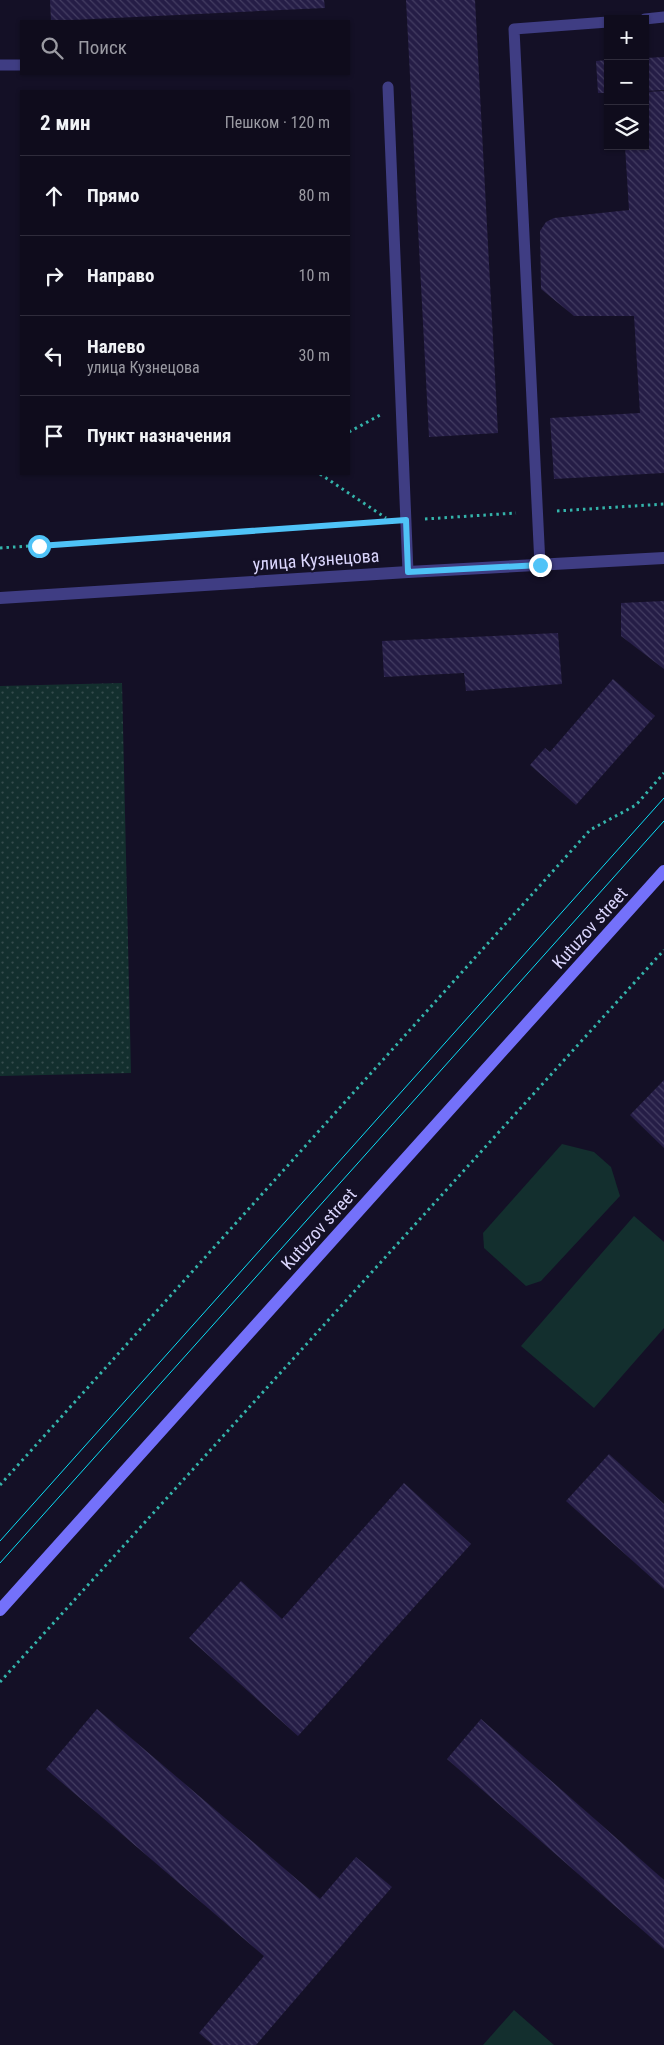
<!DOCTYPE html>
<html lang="ru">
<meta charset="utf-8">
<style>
body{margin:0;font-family:"Roboto Condensed",sans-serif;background:#1d1a29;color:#f1f3f6}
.controls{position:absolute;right:15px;top:15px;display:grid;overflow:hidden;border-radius:0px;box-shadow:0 1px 4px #0004}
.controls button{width:45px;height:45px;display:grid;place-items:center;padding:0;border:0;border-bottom:1px solid #2f2c3b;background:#0f0c1c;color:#f1f3f6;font:25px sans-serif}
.stop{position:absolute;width:15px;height:15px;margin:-11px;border:4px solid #4fc3f7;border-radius:50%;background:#fff}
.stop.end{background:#4fc3f7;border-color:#fff;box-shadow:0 1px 5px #0008}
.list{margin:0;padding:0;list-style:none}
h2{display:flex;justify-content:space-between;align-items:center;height:65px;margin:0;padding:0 20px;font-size:21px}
h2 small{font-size:16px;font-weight:400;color:#9b9ba3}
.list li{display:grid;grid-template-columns:32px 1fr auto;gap:15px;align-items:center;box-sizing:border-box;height:80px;padding:0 20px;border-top:1px solid #2f2c3b}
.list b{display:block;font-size:19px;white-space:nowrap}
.list p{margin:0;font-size:16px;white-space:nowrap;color:#9b9ba3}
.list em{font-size:16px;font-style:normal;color:#9b9ba3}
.icon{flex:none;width:28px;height:28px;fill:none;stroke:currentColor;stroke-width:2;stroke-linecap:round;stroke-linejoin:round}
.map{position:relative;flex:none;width:664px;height:2045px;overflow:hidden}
.search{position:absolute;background:#0f0c1c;box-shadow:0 1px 4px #0004;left:20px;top:20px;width:330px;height:55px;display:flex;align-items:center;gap:12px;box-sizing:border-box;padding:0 18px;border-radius:0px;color:#9b9ba3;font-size:19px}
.panel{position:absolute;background:#0f0c1c;box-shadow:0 1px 4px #0004;left:20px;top:90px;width:330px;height:385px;border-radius:0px}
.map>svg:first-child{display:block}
</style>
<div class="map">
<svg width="664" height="2045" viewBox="0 0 664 2045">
<defs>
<pattern id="grass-dots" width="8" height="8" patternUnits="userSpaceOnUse" patternTransform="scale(1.25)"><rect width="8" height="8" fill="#132f2e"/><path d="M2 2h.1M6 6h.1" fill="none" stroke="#354c4d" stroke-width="1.8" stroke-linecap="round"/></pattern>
<pattern id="building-back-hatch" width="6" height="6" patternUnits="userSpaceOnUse" patternTransform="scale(1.25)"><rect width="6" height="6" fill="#251d46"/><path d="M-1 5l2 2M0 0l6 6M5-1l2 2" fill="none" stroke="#443d62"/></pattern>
</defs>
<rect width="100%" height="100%" fill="#141026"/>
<path fill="url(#grass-dots)" d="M 122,683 L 131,1073 L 0,1076 L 0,686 Z"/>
<g fill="#132f2e">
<path d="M 562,1144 L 594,1152 L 611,1167 L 620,1196 L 541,1281 L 526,1286 L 484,1248 L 483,1233 Z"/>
<path d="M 634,1216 L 664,1242 L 664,1328 L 594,1408 L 521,1346 Z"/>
<path d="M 514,2010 L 554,2045 L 483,2045 Z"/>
</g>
<g fill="url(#building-back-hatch)">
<path d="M 50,0 L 324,0 L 325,8 L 51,21 Z"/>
<path d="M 406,0 L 475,0 L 498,433 L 429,437 Z"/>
<path d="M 664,57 L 664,90 L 645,91 L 645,58 Z"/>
<path d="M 608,60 L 608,93 L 598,93 L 596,61 Z"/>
<path d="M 664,91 L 664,473 L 554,479 L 550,418 L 640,413 L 634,316 L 574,316 L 541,289 L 540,231 L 546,222 L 554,218 L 629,210 L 625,146 L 645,146 L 645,92 Z"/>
<path d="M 664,601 L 664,669 L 621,636 L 621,603 Z"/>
<path d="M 558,633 L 562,684 L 466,691 L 464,673 L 384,677 L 382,641 Z"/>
<path d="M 613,679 L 655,716 L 576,805 L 530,765 L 545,748 L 550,752 Z"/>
<path d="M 664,1080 L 664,1148 L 630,1115 Z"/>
<path d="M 609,1454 L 664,1504 L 664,1589 L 566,1501 Z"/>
<path d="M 404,1483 L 471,1544 L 298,1736 L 189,1638 L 241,1581 L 282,1619 Z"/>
<path d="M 97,1709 L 320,1899 L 356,1857 L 392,1887 L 256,2045 L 213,2045 L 199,2033 L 264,1956 L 46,1769 Z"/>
<path d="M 481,1719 L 664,1880 L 664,1949 L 447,1759 Z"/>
</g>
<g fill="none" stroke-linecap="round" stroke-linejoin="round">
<g stroke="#34b4ab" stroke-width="3" stroke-dasharray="2.5 4" stroke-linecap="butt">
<path d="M 349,432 L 382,414"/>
<path d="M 320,474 L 386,518"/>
<path d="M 557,511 L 664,504"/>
<path d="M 425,519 L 516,513"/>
<path d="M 0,548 L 386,521"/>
<path d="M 0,1485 L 590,830 L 636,805 L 664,773"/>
<path d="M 0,1682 L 664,950"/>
</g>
<g stroke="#3f3d83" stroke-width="11">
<path d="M 645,19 L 664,17"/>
<path d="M 0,65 L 21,65"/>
<path d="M 388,87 L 408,572"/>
<path d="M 540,565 L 514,29 L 608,22"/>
</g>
<path stroke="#3f3d83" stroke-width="12" d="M 0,598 L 408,572 L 664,558"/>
<path stroke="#7471fa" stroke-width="12" d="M 0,1610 L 664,871"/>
<g stroke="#0adff6" stroke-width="1">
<path d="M 0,1541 L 664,798"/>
<path d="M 0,1563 L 664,821"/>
</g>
</g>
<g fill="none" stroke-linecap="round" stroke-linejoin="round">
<path stroke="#4fc3f7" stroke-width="6" d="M 39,546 L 406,520 L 408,572 L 540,565"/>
</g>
<g text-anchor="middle" stroke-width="4.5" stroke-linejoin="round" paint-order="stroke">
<g font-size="18" fill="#dbd6fd" stroke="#141026">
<text transform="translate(316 560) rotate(-4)" y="6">улица Кузнецова</text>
<text transform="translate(590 928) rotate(-48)" y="6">Kutuzov street</text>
<text transform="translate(319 1229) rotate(-48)" y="6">Kutuzov street</text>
</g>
</g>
</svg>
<div class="controls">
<button>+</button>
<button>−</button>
<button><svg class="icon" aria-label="layers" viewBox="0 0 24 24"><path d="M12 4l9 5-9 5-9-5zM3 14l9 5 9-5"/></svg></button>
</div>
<div class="stop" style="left:39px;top:546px"></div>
<div class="stop end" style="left:540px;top:565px"></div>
<div class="search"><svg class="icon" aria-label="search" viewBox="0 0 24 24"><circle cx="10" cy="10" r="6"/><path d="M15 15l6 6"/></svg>Поиск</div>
<section class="panel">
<h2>2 мин<small>Пешком · 120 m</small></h2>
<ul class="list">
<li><svg class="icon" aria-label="ahead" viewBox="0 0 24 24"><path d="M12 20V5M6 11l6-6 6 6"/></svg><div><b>Прямо</b></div><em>80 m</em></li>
<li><svg class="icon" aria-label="right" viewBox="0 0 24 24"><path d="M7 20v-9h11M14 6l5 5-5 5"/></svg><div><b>Направо</b></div><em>10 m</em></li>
<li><svg class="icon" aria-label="left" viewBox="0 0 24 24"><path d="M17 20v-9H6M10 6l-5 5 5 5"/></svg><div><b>Налево</b><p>улица Кузнецова</p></div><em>30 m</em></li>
<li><svg class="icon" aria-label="arrive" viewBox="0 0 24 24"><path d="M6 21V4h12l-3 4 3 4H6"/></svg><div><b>Пункт назначения</b></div></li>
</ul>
</section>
</div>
